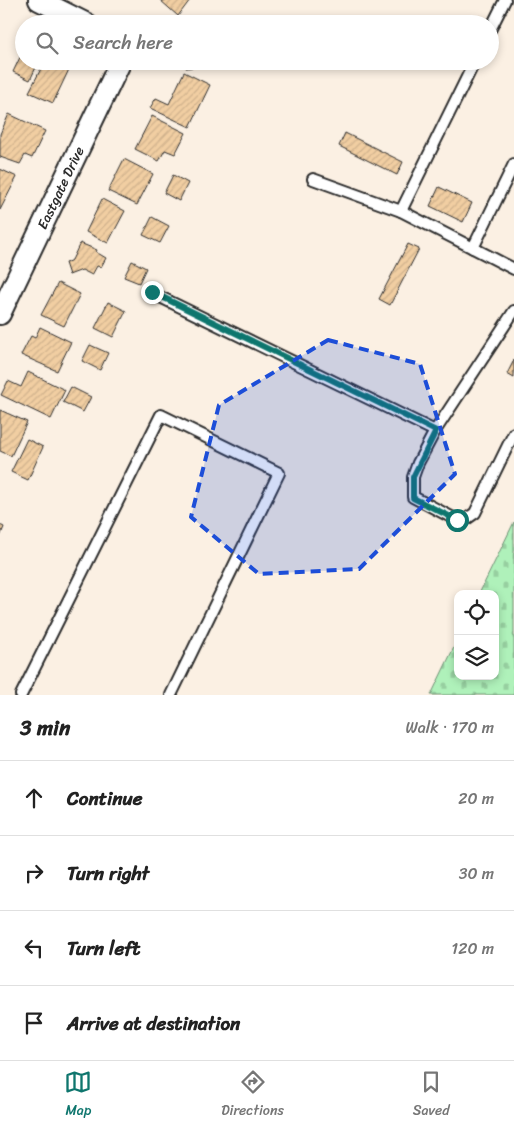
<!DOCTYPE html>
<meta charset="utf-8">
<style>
body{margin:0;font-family:Sriracha,sans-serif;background:#f2f2f2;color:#222}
.controls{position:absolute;right:15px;bottom:15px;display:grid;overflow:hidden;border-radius:10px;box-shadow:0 2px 8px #0003}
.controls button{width:45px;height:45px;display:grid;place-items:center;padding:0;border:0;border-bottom:1px solid #e0e0e0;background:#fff;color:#222;font:25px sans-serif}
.stop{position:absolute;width:15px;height:15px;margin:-11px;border:4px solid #0f766e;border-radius:50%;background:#fff}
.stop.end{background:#0f766e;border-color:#fff;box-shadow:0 1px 5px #0008}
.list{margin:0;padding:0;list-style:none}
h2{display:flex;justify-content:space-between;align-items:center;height:65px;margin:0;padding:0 20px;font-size:21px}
h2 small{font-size:16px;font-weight:400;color:#767676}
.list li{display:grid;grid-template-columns:32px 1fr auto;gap:15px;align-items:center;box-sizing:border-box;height:75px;padding:0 20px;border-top:1px solid #e0e0e0}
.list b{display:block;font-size:19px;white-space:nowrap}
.list em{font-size:16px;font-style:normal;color:#767676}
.icon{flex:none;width:28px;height:28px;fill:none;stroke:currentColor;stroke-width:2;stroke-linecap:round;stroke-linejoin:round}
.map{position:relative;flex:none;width:514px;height:695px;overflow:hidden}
.search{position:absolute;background:#fff;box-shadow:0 2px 8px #0003;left:15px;right:15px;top:15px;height:55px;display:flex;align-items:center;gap:12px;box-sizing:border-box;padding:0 18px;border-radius:28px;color:#767676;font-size:19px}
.sheet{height:365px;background:#fff}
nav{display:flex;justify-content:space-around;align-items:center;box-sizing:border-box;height:70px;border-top:1px solid #e0e0e0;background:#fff;font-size:14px;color:#767676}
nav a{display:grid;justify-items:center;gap:2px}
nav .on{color:#0f766e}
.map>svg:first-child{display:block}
</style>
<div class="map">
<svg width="514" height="695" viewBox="0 0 514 695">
<defs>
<pattern id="cemetery-stones" width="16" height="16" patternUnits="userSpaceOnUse" patternTransform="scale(1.25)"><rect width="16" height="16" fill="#aff1ba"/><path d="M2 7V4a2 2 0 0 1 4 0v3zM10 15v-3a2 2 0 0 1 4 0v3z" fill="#97cfa0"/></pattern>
<pattern id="building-hatch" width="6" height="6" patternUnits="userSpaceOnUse" patternTransform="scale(1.25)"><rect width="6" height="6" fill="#f1cea2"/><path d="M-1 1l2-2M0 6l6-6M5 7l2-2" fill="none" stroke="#cfb18c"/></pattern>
</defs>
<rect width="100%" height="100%" fill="#fbf0e3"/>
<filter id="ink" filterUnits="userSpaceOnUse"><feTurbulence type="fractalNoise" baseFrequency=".02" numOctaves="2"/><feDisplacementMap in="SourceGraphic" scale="10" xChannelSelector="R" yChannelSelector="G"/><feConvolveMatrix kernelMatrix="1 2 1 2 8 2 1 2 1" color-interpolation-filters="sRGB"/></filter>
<g filter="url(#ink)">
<path fill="url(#cemetery-stones)" stroke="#6d8e72" d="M 514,522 L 514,695 L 431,695 L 458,639 L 458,676 L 495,676 L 495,594 L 479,594 Z"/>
<g fill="url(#building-hatch)" stroke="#2b2b2b">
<path d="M 160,0 L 190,0 L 178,16 Z"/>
<path d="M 214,16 L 230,17 L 230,24 L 214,24 Z"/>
<path d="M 189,22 L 210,23 L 210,24 L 189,24 Z"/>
<path d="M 24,49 L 24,61 L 39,61 L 30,80 L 13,72 Z"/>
<path d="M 45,61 L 73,61 L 53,103 L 29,92 Z"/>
<path d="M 186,61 L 211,61 L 211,65 L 186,68 Z"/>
<path d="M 184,72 L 210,85 L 190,127 L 150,108 L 156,98 L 169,104 Z"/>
<path d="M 9,114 L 45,131 L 32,158 L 25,155 L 20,164 L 0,157 L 0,134 Z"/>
<path d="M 152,116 L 186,133 L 175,154 L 165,150 L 159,161 L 135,149 Z"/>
<path d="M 345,133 L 403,162 L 397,175 L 339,146 Z"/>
<path d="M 124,159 L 153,174 L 137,205 L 108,191 Z"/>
<path d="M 0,169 L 17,177 L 0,210 Z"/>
<path d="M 173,175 L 188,183 L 179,201 L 164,193 Z"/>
<path d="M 439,187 L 472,203 L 463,222 L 430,206 Z"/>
<path d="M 102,199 L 125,211 L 108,243 L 86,232 Z"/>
<path d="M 152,217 L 169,226 L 160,243 L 143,235 Z"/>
<path d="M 80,243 L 97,250 L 96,252 L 106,258 L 101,267 L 97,266 L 92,275 L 82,270 L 69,275 L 65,263 L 72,260 Z"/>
<path d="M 408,244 L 419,249 L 390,305 L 379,299 Z"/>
<path d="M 132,261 L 146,268 L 139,283 L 124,277 Z"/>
<path d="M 58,283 L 80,294 L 64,326 L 41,315 Z"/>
<path d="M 108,302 L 126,311 L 113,337 L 95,328 Z"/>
<path d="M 40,327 L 71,342 L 57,371 L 21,355 L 31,336 L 35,338 Z"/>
<path d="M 90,345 L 108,353 L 100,370 L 82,361 Z"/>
<path d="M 514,360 L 514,378 L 507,374 Z"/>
<path d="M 28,372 L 65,390 L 51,419 L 1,395 L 8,381 L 21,387 Z"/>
<path d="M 71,387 L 91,397 L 83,412 L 63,402 Z"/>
<path d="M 0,410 L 27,422 L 11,456 L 0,451 Z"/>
<path d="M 27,439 L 43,447 L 28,480 L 11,472 Z"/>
<path d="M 0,525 L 4,527 L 0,537 Z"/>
</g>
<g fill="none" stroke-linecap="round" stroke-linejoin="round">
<defs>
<g id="lane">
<path d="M 490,30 L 505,0"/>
<path d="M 313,179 L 401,211 L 514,269"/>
<path d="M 401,211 L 475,61"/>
<path d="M 473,248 L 514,164"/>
<path d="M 152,293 L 435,431"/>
<path d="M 514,311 L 435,431 L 418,463 L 413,477 L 413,497 L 457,520 L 465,520 L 475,513 L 514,433"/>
<path d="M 21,695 L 161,415 L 279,473 L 171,695"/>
</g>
<g id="street">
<path d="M 39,0 L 87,24"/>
<path id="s1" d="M 0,314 L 121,61"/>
</g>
</defs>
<use href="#lane" stroke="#2b2b2b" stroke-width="14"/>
<use href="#street" stroke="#2b2b2b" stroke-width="24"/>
<use href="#lane" stroke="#fff" stroke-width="10"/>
<use href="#street" stroke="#fff" stroke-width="20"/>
</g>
</g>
<g fill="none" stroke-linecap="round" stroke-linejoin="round" filter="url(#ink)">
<path stroke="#0f766e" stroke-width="6" d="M 152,292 L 436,431 L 413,477 L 413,498 L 457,520"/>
</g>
<path fill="#1d4ed8" fill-opacity="0.2" stroke="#1d4ed8" stroke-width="4" stroke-dasharray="10 6" stroke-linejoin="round" d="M 328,340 L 420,364 L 455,474 L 359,569 L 259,574 L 191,517 L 219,405 Z"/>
<g text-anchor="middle" stroke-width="4.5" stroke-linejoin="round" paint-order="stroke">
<g font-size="14" fill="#2b2b2b" stroke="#fff">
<text dy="5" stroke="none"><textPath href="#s1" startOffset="140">Eastgate Drive</textPath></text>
</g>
</g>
</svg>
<div class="controls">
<button><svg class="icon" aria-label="locate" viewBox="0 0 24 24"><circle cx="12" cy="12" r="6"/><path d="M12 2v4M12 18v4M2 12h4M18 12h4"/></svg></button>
<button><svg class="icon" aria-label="layers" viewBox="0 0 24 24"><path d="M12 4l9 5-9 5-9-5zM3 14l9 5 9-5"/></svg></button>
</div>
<div class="stop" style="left:457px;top:520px"></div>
<div class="stop end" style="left:152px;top:292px"></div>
<div class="search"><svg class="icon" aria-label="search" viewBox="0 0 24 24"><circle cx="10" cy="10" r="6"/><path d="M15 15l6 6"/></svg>Search here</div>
</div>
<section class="sheet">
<h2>3 min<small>Walk · 170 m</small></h2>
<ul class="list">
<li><svg class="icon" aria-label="ahead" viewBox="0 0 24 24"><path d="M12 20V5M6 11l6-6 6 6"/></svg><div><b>Continue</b></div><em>20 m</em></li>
<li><svg class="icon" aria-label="right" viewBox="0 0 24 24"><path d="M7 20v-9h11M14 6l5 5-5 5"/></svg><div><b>Turn right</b></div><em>30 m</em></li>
<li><svg class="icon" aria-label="left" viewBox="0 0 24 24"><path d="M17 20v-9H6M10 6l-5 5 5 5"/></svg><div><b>Turn left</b></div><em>120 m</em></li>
<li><svg class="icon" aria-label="arrive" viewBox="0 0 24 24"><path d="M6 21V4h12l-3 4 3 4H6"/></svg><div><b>Arrive at destination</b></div></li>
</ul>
</section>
<nav>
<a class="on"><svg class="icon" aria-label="map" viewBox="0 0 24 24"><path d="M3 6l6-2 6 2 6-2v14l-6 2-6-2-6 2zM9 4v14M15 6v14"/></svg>Map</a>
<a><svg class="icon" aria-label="directions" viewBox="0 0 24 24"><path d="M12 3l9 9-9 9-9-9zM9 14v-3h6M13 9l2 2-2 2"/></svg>Directions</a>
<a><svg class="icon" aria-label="saved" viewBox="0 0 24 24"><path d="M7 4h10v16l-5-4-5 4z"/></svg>Saved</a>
</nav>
